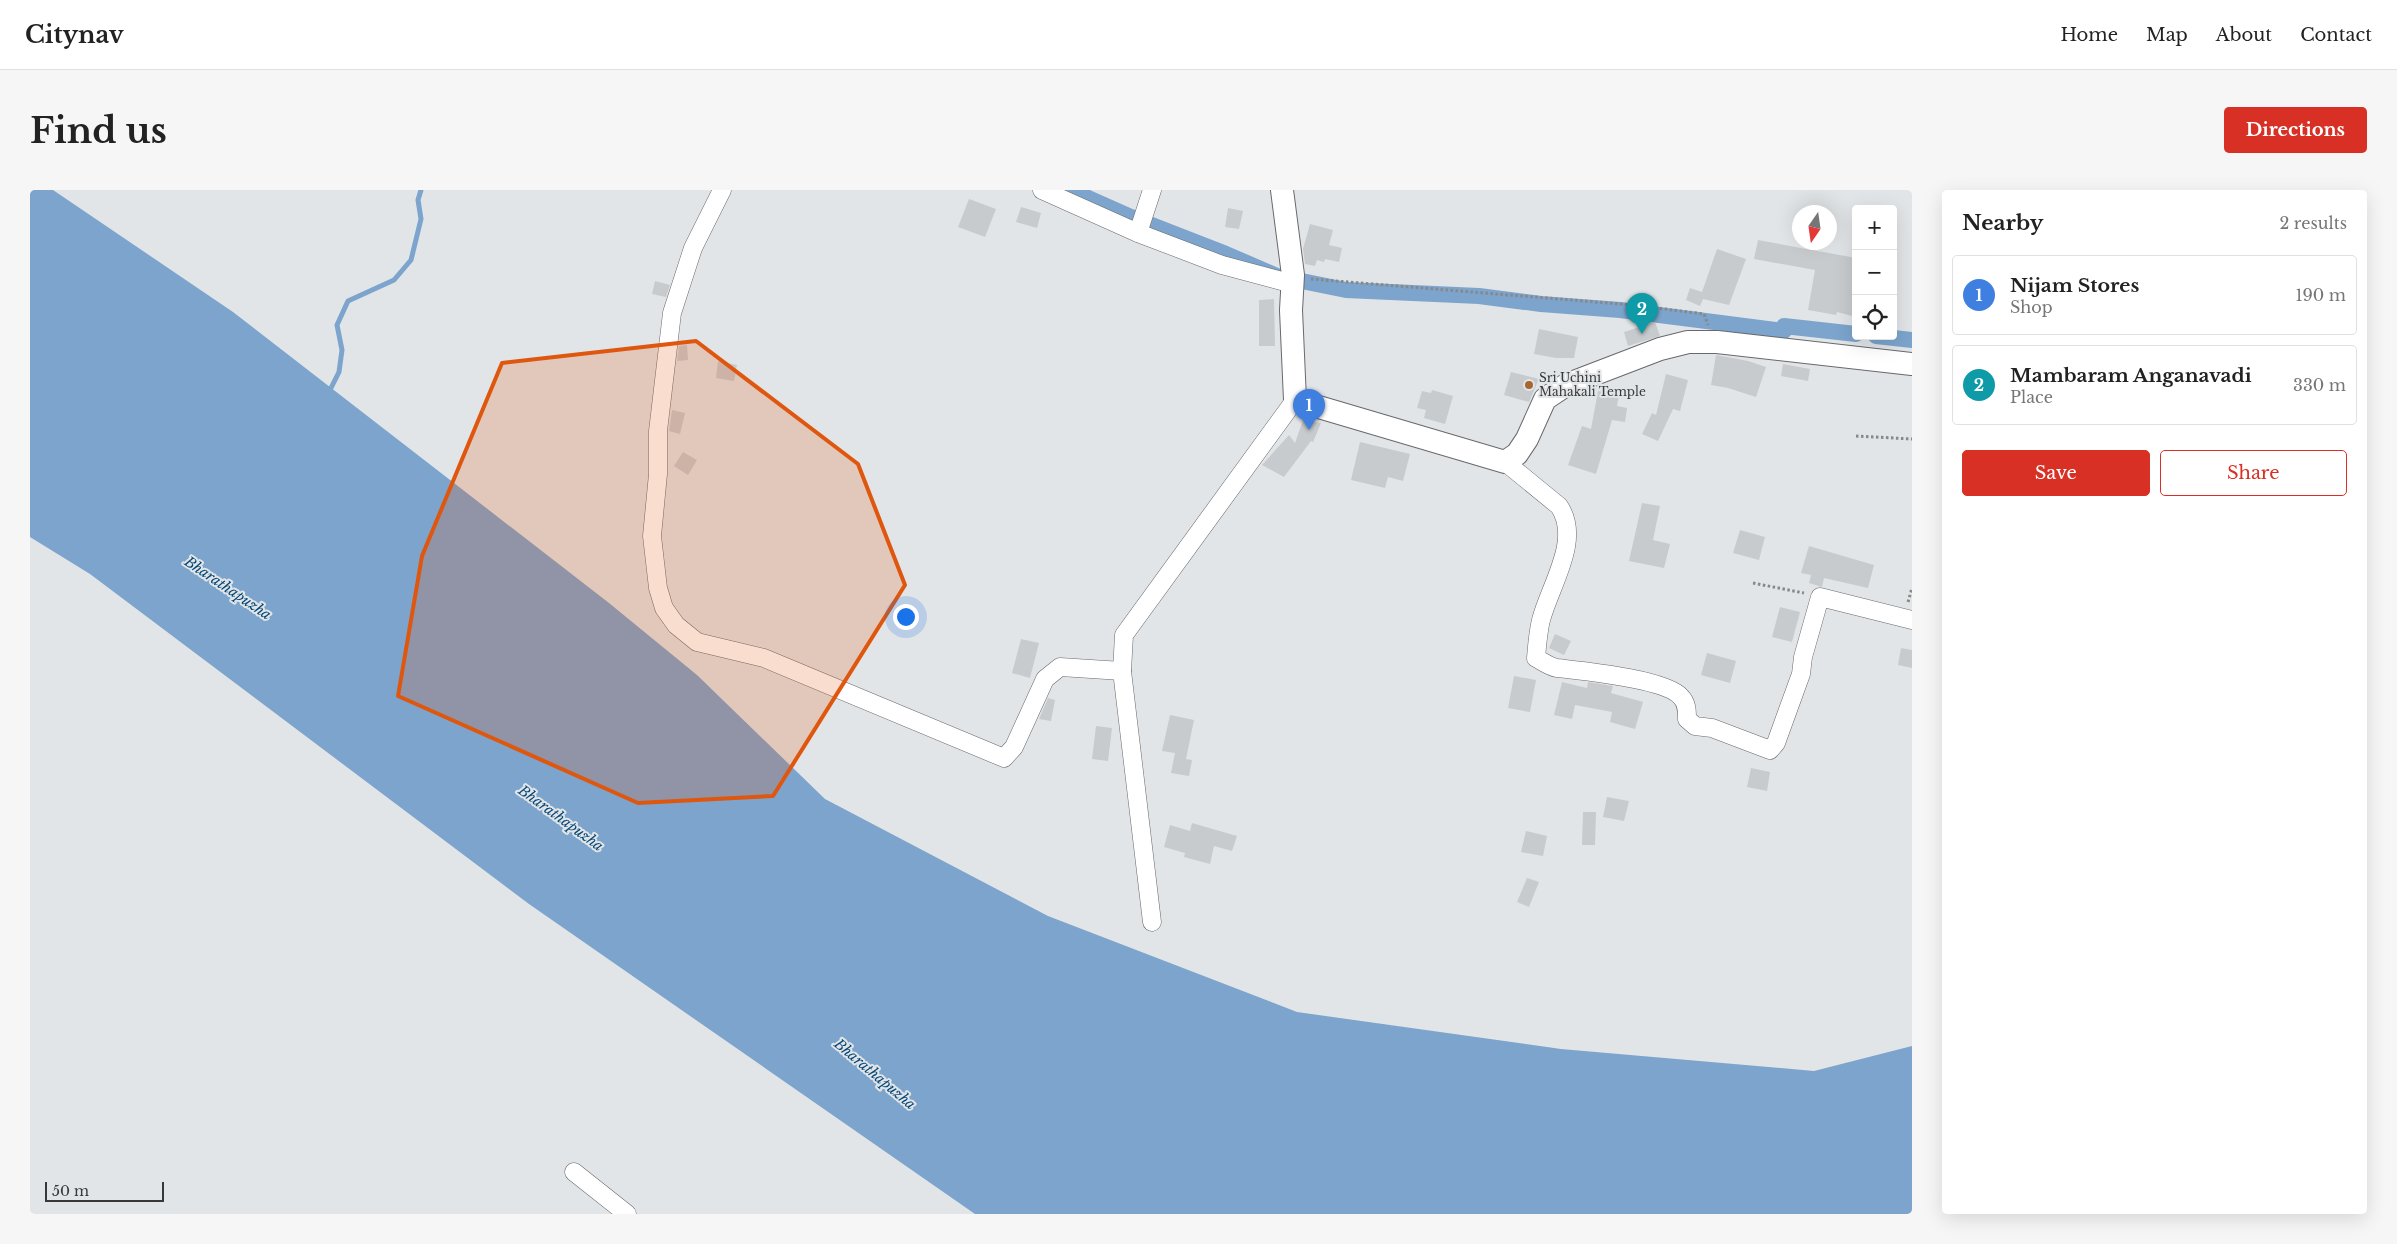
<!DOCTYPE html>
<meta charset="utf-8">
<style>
body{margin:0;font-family:"Libre Baskerville",serif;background:#f6f6f6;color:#222}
.controls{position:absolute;right:15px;top:15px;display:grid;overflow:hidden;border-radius:5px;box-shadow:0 5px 20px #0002}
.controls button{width:45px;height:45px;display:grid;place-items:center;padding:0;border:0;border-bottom:1px solid #e0e0e0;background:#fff;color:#222;font:25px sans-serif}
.compass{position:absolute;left:1762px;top:15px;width:45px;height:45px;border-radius:50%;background:#fff;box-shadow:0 5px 20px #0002;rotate:193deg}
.scale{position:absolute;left:15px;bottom:12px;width:119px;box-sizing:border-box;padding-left:5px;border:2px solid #373839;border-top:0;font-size:14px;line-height:18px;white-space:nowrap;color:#373839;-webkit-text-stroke:4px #e2e5e7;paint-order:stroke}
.you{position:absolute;left:875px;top:426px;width:18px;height:18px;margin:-12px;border:4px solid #fff;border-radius:50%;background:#1a73e8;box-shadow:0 0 0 8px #1a73e833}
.badge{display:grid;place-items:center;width:32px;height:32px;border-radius:50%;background:#d93025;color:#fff;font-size:16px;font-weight:700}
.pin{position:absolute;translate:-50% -41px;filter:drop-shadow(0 1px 2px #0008)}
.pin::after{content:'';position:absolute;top:26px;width:18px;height:15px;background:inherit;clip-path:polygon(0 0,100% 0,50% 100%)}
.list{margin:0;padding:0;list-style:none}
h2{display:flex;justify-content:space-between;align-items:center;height:65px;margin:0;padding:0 20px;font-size:21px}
h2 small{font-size:16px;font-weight:400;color:#767676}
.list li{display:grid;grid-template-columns:32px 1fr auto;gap:15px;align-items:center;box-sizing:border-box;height:80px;margin:0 10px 10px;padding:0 10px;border:1px solid #e0e0e0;border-radius:5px}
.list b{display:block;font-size:19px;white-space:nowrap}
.list p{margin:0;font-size:16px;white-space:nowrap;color:#767676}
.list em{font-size:16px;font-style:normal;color:#767676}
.actions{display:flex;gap:10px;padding:15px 20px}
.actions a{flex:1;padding:11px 0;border:1px solid #d93025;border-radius:5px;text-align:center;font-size:18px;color:#d93025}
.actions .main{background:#d93025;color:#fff}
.icon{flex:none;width:28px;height:28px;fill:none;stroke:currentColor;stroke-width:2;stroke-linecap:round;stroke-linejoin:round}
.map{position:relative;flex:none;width:1882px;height:1024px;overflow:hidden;border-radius:5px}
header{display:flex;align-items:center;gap:30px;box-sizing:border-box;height:70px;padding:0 25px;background:#fff;border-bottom:1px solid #e0e0e0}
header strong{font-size:24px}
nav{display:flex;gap:28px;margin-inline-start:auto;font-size:18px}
.intro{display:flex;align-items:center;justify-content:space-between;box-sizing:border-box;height:120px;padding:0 30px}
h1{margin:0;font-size:35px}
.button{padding:12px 22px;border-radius:5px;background:#d93025;color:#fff;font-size:18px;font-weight:700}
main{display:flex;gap:30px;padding:0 30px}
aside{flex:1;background:#fff;border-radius:5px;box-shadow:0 5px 20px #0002}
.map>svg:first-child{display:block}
</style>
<header>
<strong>Citynav</strong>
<nav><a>Home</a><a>Map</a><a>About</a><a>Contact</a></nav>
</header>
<div class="intro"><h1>Find us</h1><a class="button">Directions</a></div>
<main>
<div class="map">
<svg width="1882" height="1024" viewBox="0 0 1882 1024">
<rect width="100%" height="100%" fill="#e2e5e7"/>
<path fill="#7ca4cc" d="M 0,0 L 23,0 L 203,122 L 579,413 L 667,485 L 795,609 L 1018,726 L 1267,822 L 1531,859 L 1784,881 L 1882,856 L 1882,1024 L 945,1024 L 499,714 L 60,384 L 0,347 Z"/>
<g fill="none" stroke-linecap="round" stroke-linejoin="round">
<path stroke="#7ca4cc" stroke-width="5" d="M 298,204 L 309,182 L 312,160 L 307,135 L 318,111 L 364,90 L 381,70 L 391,29 L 388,10 L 391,0"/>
<g stroke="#7ca4cc" stroke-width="16">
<path d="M 1040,0 L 1101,27 L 1196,64 L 1247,86 L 1316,100 L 1449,106 L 1511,114 L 1590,120 L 1754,141 L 1754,136 L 1826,144"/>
<path d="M 1846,146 L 1882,150"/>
</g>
</g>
<g fill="#c8cbcd">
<path d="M 939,9 L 966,19 L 955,47 L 928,37 Z"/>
<path d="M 991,17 L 1011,23 L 1007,38 L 986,32 Z"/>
<path d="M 1198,18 L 1213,21 L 1209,39 L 1195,37 Z"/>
<path d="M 1280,34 L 1303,40 L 1299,55 L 1312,58 L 1309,72 L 1295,69 L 1294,72 L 1287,70 L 1285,76 L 1275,74 L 1273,59 Z"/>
<path d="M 1728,50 L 1826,68 L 1826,127 L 1807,122 L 1806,125 L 1778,120 L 1785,80 L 1724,69 Z"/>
<path d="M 1687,59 L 1716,69 L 1699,115 L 1673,109 L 1670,116 L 1656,110 L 1660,98 L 1672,102 Z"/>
<path d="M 625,91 L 640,95 L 636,107 L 622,104 Z"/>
<path d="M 1244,109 L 1245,156 L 1229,156 L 1229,110 Z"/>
<path d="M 1625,132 L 1630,146 L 1598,156 L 1594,142 Z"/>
<path d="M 1509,139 L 1548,147 L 1544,168 L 1526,168 L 1504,164 Z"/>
<path d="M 657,155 L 658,170 L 647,171 L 649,156 Z"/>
<path d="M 1686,165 L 1718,171 L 1736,177 L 1726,207 L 1698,198 L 1681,195 Z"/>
<path d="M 688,171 L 707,175 L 704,191 L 686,188 Z"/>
<path d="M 1753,174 L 1780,179 L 1778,191 L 1751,186 Z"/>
<path d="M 1481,182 L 1509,189 L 1499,212 L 1474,205 Z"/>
<path d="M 1636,184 L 1658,190 L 1650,221 L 1643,219 L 1628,251 L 1612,244 L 1622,223 L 1626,225 Z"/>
<path d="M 1402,200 L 1423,206 L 1415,234 L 1394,228 L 1396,220 L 1387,218 L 1392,201 L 1401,203 Z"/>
<path d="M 1568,201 L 1589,205 L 1587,216 L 1597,218 L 1595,232 L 1582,230 L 1566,284 L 1538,275 L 1552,236 L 1561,239 Z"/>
<path d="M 642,220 L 655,223 L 650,244 L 639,241 Z"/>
<path d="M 1273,230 L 1291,233 L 1283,252 L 1281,251 L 1254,287 L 1232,275 L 1259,245 L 1265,253 Z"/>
<path d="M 1330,252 L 1380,264 L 1373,291 L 1358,287 L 1355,298 L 1321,290 Z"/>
<path d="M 653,262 L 667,270 L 658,285 L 644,276 Z"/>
<path d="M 1612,313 L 1630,316 L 1623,350 L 1640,354 L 1634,378 L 1599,371 Z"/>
<path d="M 1710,340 L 1735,347 L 1729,370 L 1703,363 Z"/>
<path d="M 1779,356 L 1844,375 L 1838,398 L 1794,388 L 1792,397 L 1779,393 L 1781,385 L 1771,383 Z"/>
<path d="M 1750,417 L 1770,422 L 1762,452 L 1742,447 Z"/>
<path d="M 1525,444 L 1541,451 L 1534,465 L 1519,458 Z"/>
<path d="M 991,449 L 1009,453 L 1000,488 L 982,483 Z"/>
<path d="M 1871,458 L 1882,460 L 1882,478 L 1868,475 Z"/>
<path d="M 1677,463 L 1706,471 L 1700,493 L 1671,485 Z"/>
<path d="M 1484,486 L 1506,490 L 1500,522 L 1478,518 Z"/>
<path d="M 1532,492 L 1557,498 L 1558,492 L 1583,496 L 1581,503 L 1613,512 L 1605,539 L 1580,532 L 1582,522 L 1545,515 L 1542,529 L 1524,525 Z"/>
<path d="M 1018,508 L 1025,510 L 1021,531 L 1009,529 Z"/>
<path d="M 1140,525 L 1164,530 L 1156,569 L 1162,570 L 1159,586 L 1141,583 L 1145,563 L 1132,561 Z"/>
<path d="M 1066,536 L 1082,538 L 1078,571 L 1062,569 Z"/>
<path d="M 1721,578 L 1740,582 L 1737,601 L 1717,597 Z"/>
<path d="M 1577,607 L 1599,611 L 1594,631 L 1573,627 Z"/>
<path d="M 1553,622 L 1566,622 L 1565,655 L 1552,655 Z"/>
<path d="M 1162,633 L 1207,646 L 1202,661 L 1184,656 L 1180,674 L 1154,667 L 1155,663 L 1134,657 L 1140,635 L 1160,641 Z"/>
<path d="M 1496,641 L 1517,646 L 1513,666 L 1491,662 Z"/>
<path d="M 1497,688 L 1509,692 L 1499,717 L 1487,712 Z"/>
</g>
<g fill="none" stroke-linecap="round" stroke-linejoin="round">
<defs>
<g id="minor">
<path d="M 692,0 L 663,58 L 642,123 L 628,241 L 628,284 L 622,346 L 628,398 L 634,418 L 646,435 L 667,452 L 734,468 L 974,568 L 984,557 L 1015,489 L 1030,477 L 1092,481"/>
<path d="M 1012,0 L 1108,43 L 1192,75 L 1263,94"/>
<path d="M 1108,43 L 1122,0"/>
<path d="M 1475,272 L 1529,316 C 1552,350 1520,395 1511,430 C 1508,442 1507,456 1506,468 C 1512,471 1520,477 1527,478 C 1552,481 1636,489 1651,507 C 1657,513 1657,521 1657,529 L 1665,536 L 1682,538 L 1740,560 L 1746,553 L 1771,484 L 1773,467 L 1790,407 L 1882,430"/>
<path d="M 1122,732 L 1092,481 L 1094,445 L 1265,210"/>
<path d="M 544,982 L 597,1024"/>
</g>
<path id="tertiary" d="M 1252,0 L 1263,85 L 1261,120 L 1265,210 L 1475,272 L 1487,264 L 1497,249 L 1515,209 L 1536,195 L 1630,159 L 1658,152 L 1687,152 L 1882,174"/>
</defs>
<use href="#minor" stroke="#67696c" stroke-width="19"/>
<use href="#tertiary" stroke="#67696c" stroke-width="24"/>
<g stroke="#86888a" stroke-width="3" stroke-dasharray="2.5 2.5" stroke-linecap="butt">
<path d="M 1281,89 L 1603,115 L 1674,124 L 1678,135"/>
<path d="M 1826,246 L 1882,249"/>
<path d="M 1723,393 L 1774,403"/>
<path d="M 1878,412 L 1882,398"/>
</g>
<use href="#minor" stroke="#fff" stroke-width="18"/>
<use href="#tertiary" stroke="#fff" stroke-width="22"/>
</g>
<path fill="#df570e" fill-opacity="0.2" stroke="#df570e" stroke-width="4" stroke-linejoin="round" d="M 666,151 L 828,274 L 875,395 L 743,606 L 608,613 L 368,506 L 392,366 L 472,173 Z"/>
<circle fill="#a76630" stroke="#e2e5e7" stroke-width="2" cx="1499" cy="195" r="5"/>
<g text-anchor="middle" stroke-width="4" stroke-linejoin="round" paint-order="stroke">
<g font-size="12" fill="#373839" stroke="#e2e5e7" text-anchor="start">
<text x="1509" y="192">Sri Uchini<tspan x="1509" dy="14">Mahakali Temple</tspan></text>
</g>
<g font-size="14" font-style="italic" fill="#034678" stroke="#e2e5e7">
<text transform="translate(198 398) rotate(34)" y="5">Bharathapuzha</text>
<text transform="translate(531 628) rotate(36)" y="5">Bharathapuzha</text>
<text transform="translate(845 884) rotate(40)" y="5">Bharathapuzha</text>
</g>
</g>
</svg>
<div class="controls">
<button>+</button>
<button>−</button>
<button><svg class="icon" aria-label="locate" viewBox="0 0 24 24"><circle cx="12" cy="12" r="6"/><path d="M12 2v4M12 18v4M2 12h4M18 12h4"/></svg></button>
</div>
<svg class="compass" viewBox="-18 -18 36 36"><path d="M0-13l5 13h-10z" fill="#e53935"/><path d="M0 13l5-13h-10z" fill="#767676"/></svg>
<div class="scale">50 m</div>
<div class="you"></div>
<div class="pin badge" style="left:1279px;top:240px;background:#3f7fe0">1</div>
<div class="pin badge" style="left:1612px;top:144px;background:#0f9aa8">2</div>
</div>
<aside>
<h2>Nearby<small>2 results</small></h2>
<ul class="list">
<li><span class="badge" style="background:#3f7fe0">1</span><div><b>Nijam Stores</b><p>Shop</p></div><em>190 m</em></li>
<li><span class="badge" style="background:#0f9aa8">2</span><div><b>Mambaram Anganavadi</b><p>Place</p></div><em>330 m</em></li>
</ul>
<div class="actions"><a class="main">Save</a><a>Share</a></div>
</aside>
</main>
